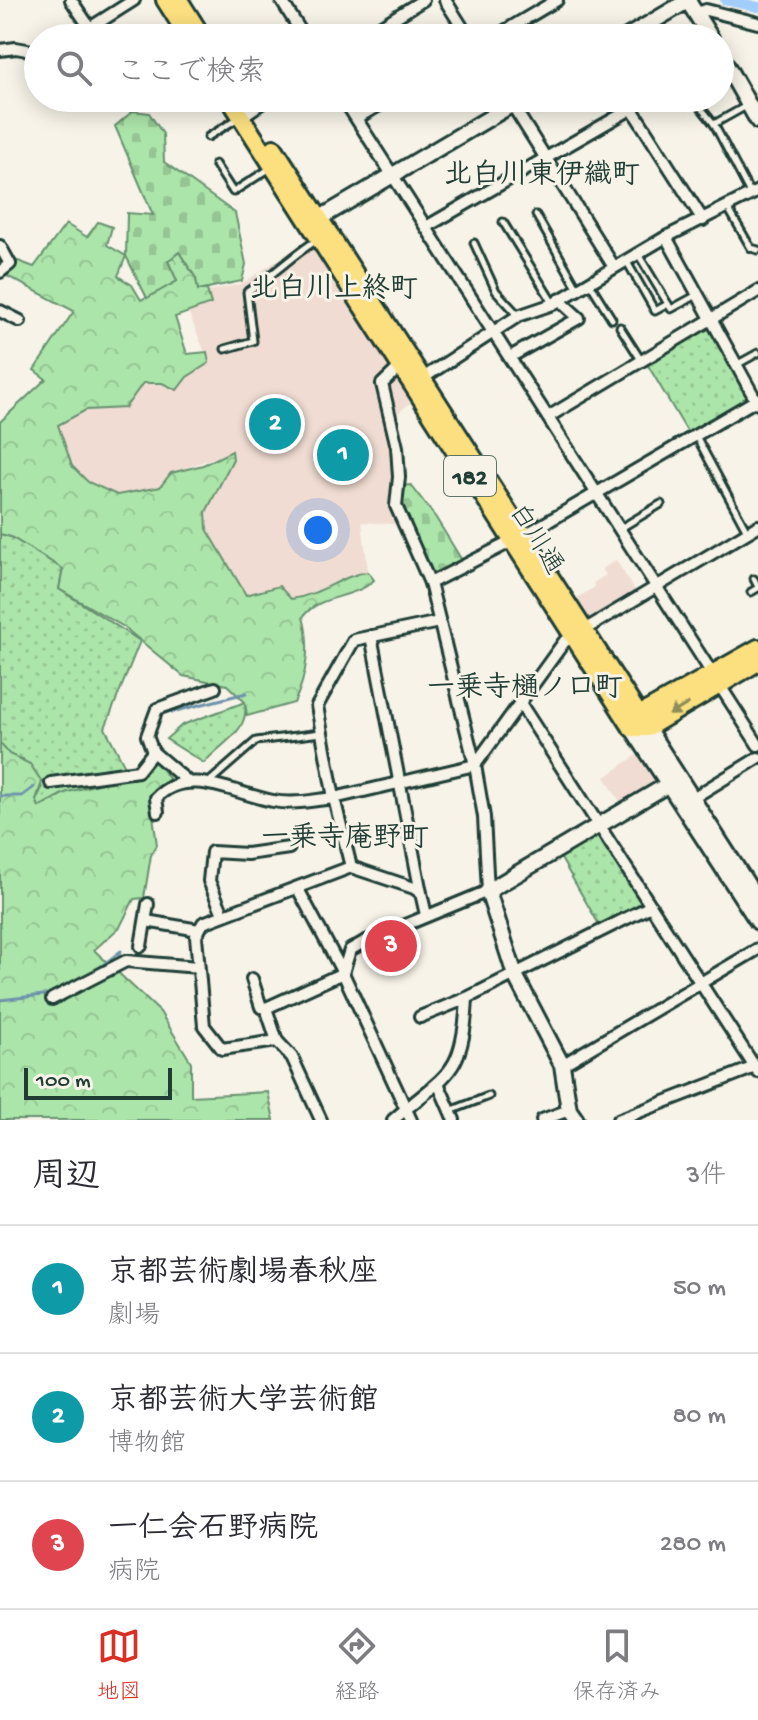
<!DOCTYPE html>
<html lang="ja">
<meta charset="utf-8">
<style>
body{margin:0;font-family:"Gochi Hand","Klee One",sans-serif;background:#f2f2f3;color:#2b2b33}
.scale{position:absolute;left:24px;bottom:20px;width:148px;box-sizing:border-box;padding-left:8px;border:4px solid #1f3d34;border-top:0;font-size:22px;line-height:28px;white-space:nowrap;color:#1f3d34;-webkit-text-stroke:6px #f7f3e8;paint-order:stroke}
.you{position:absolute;left:318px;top:530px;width:28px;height:28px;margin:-20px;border:6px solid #fff;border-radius:50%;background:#1a73e8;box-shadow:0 0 0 12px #1a73e833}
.badge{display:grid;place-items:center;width:52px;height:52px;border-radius:50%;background:#d93025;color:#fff;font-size:26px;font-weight:700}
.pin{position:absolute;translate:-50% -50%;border:4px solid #fff;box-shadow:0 2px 8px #0006}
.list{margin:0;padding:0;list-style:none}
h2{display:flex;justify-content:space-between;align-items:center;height:104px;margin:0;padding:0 32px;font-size:34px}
h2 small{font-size:26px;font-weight:400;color:#7c7c81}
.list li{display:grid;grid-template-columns:52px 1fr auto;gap:24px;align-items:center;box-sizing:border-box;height:128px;padding:0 32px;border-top:2px solid #e1e1e2}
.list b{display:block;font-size:30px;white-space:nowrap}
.list p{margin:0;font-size:26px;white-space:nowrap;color:#7c7c81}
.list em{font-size:26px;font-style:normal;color:#7c7c81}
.icon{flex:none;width:44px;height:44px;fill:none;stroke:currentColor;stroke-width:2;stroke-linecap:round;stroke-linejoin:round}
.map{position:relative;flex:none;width:758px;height:1120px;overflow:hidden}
.search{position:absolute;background:#fff;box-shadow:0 4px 20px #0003;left:24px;right:24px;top:24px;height:88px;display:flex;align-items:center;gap:20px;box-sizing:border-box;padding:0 28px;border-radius:44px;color:#7c7c81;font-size:30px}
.sheet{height:488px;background:#fff}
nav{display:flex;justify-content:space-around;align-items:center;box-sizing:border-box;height:112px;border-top:2px solid #e1e1e2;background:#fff;font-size:22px;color:#7c7c81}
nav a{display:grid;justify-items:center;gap:4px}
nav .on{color:#d93025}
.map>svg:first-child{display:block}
</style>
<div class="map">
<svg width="758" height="1120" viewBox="0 0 758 1120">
<defs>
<pattern id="grass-dots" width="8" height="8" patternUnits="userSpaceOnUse" patternTransform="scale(2)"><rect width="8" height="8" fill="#ace5aa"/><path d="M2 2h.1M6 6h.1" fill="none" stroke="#94c593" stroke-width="1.8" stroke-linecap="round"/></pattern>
<pattern id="forest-crowns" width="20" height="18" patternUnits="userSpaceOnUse" patternTransform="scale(2)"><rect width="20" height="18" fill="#ace5aa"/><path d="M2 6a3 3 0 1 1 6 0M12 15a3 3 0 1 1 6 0" fill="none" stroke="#94c593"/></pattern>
<pattern id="cemetery-stones" width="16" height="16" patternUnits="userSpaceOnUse" patternTransform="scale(2)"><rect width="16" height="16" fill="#ace5aa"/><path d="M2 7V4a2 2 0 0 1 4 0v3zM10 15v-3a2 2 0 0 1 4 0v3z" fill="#94c593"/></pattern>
</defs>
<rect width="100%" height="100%" fill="#f7f3e8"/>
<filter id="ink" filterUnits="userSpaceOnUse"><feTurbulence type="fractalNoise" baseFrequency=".0125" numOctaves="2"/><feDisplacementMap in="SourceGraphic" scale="16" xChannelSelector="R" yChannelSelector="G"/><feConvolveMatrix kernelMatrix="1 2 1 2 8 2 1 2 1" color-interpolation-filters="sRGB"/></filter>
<g filter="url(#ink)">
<g fill="#f0dcd2">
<path d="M 312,238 L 415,399 L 398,413 L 406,462 L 399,491 L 405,525 L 362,522 L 368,572 L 355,574 L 315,595 L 291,599 L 278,586 L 247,595 L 207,529 L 206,512 L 233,459 L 219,456 L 171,473 L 160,487 L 117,495 L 88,482 L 72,466 L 58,425 L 86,410 L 125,408 L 143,383 L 162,383 L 178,390 L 186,377 L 209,362 L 182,297 L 241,284 Z"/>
<path d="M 616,560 L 637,594 L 592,621 L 577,598 L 595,587 L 593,583 L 606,575 L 602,569 Z"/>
<path d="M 637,755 L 657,785 L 622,805 L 605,777 Z"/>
</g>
<g fill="url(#grass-dots)" stroke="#66916f" stroke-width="2">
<path d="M 706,327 L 714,330 L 748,396 L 746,403 L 689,435 L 646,362 Z"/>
<path d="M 0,534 L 11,537 L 63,569 L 59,589 L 140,641 L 105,728 L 130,776 L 65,793 L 39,807 L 36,800 L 42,788 L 23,759 L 9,755 L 0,743 Z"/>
<path d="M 245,702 C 250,732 222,742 204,763 L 166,739 L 182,725 Z"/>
<path d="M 595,834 L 601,836 L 643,901 L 641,907 L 601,928 L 559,855 Z"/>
</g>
<g fill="url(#forest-crowns)" stroke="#66916f" stroke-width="2">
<path d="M 98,222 L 112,227 L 107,245 L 126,256 L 118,276 L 132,285 L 141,300 L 177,281 L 168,261 L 179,252 L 196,278 L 198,290 L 207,290 L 211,304 L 175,317 L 187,354 L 207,352 L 209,363 L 187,377 L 177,390 L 162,383 L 143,383 L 125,408 L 86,410 L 58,425 L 72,466 L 88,482 L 117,495 L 160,487 L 171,473 L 203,465 L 232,451 L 233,459 L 206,512 L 207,529 L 246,595 L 279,586 L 291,599 C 324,594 342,575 368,572 L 374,580 C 354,600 318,594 303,617 C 311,645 307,676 294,703 L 247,716 L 245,702 L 227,685 L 183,676 L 124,627 L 59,589 L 63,569 L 11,537 L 0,534 L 0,422 L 46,379 L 34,370 L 74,311 L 5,275 L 18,261 L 34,267 L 66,224 L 87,237 Z"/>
<path d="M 0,743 L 9,754 L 30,764 L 42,782 L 36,800 L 39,807 L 65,793 L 145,771 L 153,759 L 169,778 L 151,801 L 157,845 L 151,855 L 144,898 L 134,899 L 120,927 L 94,950 L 160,1012 L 191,1062 L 191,1096 L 268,1092 L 274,1120 L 0,1120 Z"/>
</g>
<g fill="url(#cemetery-stones)" stroke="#66916f" stroke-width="2">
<path d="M 133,111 L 149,113 L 163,134 L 164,162 L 235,213 L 246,264 L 242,281 L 198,290 L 196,278 L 179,252 L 168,261 L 177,281 L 147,298 L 126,256 L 127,213 L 153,215 L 115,126 Z"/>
<path d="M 411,485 L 436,518 L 463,562 L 433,577 L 402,508 L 401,486 Z"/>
</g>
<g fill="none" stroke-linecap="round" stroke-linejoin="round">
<g stroke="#6d93ab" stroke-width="3">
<path d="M 172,712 L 246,693"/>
<path d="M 0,796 L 22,796 L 34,787"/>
<path d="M 90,975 L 121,951"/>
<path d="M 0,1000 L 52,994"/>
</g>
<path stroke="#a1cdfb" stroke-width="10" d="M 725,0 L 758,7"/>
<defs>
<g id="lane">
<path d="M 693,98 L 714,124 L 751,195"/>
<path d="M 714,124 L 748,105"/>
<path d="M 208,137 L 240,117"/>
<path d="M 215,164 L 233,192 L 269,169"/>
<path d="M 728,208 L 751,248 L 758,250"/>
<path d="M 536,215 L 577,287"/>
<path d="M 503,222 L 553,303"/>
<path d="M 474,243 L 496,291 L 518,315"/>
<path d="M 638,254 L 671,309 L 697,295"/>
<path d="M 627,262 L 655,311 L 668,304"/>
<path d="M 589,282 L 612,319"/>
<path d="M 620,327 L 641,360"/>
<path d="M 225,349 L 253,341 L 247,292 C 273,276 291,256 317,240"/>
<path d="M 738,364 L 758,353"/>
<path d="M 696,436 L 747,531"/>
<path d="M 621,528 L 661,504"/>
<path d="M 754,579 L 758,587"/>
<path d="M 751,592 L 758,588"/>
<path d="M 208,783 L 256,741 L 321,733"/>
<path d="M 450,1111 L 489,1096"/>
</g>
<g id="street">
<path d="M 71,0 L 90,28"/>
<path d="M 281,0 L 305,38"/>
<path d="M 445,0 L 469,38"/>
<path d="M 697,13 L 706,10 L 758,23"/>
<path d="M 74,38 L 134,0"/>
<path d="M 362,38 L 423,0"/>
<path d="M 493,38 L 557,0"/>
<path d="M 0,50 L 16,48 L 38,52"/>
<path d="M 343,98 L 758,745"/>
<path d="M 508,98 L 614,267"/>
<path d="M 625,98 L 703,220"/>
<path d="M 241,117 L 269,98"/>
<path d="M 357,118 L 391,98"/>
<path d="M 426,227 L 631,109"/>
<path d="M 666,237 L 758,404"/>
<path d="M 0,246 L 10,264 L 0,272"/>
<path d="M 0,311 L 20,321"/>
<path d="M 510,357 L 579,318 L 559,300"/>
<path d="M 420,380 L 518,316 L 553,304 L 666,237 L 758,191"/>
<path d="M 548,417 L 758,291"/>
<path d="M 430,583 L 530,532 L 758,399"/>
<path d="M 439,622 L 354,640 L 317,706 L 334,798 L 475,765 L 564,642 L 758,526"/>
<path d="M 371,636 L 421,893"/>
<path d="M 520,703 L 758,1072"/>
<path d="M 186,780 L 153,752 L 147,736 L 157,709 L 215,688"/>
<path d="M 51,783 L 138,771 L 153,752"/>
<path d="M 688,801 L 758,758"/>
<path d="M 158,812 L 156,798 C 187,765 235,794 273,801 C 293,805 314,800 334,798 L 351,867"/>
<path d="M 298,889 L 343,973 L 411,1120"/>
<path d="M 223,914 L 209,881 L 212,852 L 247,854 L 289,848"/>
<path d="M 146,921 L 199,930"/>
<path d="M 141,946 L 148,904"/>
<path d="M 252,979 L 261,1007 L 266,1008"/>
<path d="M 52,999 L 126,961 L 198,967"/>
<path d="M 420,1017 L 467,998"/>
<path d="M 277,1041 L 222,1049 L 204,1026 L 196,936 L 203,923 L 351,867 L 414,888 L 421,893 L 426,915"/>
<path d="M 562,1065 L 758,949"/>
<path d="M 438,1083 L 454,1120"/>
<path d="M 321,1120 L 292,1057 L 277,1041 L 266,1008 L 343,973 L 350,950 L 364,942 L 488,891 L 484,817 L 475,765 L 430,583 L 396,506 L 399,477 L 397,447 L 382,384 L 404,363"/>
<path d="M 393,1120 C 448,1072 463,1077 467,998 L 649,907"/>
<path d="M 542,1120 L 569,1110"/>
<path d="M 618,1120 L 755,1067"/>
</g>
<g id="secondary">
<path d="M 688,1 L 711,38"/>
<path d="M 625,38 L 689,0"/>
<path d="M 720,54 L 758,121"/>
<path d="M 310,224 L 523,98"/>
<path d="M 642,720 L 758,901"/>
<path d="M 632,728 L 758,922"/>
<path d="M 576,1120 L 569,1110 L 562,1065 L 515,975 L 488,891 L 679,778"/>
</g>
<g id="primary">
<path d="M 165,0 L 189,38"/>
<path d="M 179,0 L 203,38"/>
<path d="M 229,98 L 632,728"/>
<path d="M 274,148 L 639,715"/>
<path d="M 635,724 L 639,715 L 758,648"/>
<path d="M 632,728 L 647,728 L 758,662"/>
</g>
</defs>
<use href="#lane" stroke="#1f3d34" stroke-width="11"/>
<use href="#street" stroke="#1f3d34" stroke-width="16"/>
<use href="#secondary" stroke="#1f3d34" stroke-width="20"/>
<use href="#primary" stroke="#1f3d34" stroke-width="22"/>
<use href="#lane" stroke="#f7f3e8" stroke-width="5"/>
<use href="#street" stroke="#f7f3e8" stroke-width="10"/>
<use href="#secondary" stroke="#f7f3e8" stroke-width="14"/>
<use href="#primary" stroke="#fce080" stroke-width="16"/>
</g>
<defs><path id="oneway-solid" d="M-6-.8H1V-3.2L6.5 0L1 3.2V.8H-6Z" transform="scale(2)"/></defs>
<use fill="#8e8e5a" href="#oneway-solid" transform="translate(679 709) rotate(149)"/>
</g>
<g text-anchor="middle" stroke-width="6" stroke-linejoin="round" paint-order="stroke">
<rect fill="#f7f3e8" stroke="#60746a" stroke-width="2" x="444" y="456" width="52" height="40" rx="6"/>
<g font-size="24" font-weight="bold" fill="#1f3d34">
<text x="470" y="484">182</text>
</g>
<g font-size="26" fill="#1f3d34" stroke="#f7f3e8">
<text transform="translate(538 538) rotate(58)" y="9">白川通</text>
</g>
<g font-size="28" font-weight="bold" fill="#1f3d34" stroke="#f7f3e8">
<text x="542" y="182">北白川東伊織町</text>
<text x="334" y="296">北白川上終町</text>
<text x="525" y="695">一乗寺樋ノ口町</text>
<text x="345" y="845">一乗寺庵野町</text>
</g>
</g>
</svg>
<div class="scale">100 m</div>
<div class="you"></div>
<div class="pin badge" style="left:343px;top:455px;background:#0f9aa8">1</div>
<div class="pin badge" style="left:275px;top:424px;background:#0f9aa8">2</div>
<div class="pin badge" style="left:391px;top:946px;background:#e0444e">3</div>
<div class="search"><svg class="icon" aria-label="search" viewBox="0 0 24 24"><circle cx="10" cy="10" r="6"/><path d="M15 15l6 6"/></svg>ここで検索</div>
</div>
<section class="sheet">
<h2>周辺<small>3件</small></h2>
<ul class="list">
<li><span class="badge" style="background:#0f9aa8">1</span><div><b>京都芸術劇場春秋座</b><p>劇場</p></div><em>50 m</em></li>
<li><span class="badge" style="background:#0f9aa8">2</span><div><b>京都芸術大学芸術館</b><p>博物館</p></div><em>80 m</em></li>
<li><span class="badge" style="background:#e0444e">3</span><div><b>一仁会石野病院</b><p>病院</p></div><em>280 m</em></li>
</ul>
</section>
<nav>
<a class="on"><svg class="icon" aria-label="map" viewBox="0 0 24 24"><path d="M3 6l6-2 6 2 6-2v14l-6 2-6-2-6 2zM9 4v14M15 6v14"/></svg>地図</a>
<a><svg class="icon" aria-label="directions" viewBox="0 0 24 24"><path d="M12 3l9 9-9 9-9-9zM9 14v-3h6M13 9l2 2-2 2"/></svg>経路</a>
<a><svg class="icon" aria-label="saved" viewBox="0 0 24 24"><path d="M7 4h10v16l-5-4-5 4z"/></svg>保存済み</a>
</nav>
